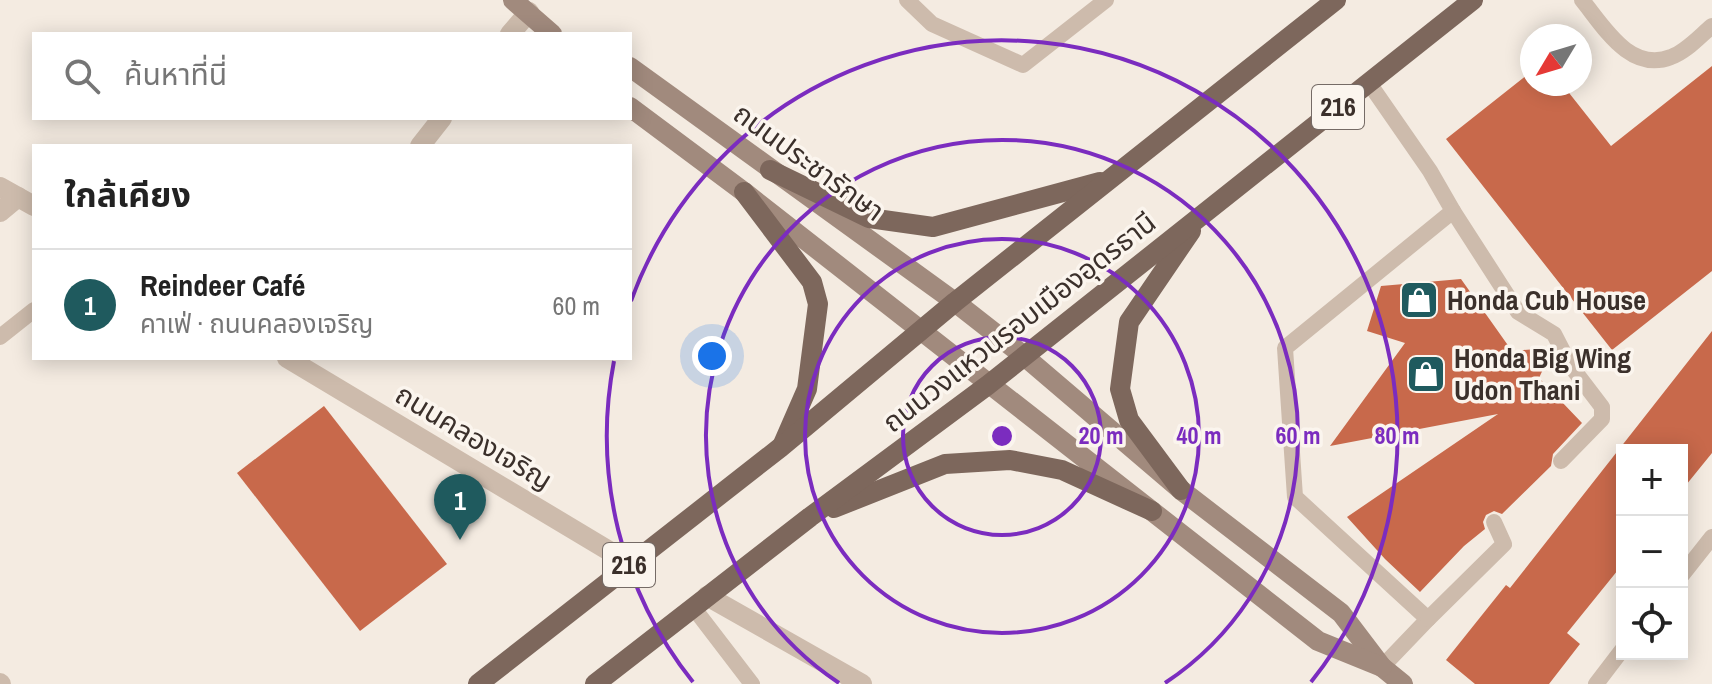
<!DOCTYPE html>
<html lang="th">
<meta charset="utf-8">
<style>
body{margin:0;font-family:"Archivo Narrow","Noto Sans Thai",sans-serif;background:#f6f6f6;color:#222}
.controls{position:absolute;right:24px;bottom:24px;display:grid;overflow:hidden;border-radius:0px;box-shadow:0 4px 20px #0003}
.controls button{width:72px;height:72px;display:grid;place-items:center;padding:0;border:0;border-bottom:2px solid #e0e0e0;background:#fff;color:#222;font:40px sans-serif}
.compass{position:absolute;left:1520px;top:24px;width:72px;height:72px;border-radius:50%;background:#fff;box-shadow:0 4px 20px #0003;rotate:232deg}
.you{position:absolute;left:712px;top:356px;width:28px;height:28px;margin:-20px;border:6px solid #fff;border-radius:50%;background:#1a73e8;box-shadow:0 0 0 12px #1a73e833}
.badge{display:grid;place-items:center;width:52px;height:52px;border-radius:50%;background:#1f5a5e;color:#fff;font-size:26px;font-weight:700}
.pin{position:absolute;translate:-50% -66px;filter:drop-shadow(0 2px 4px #0008)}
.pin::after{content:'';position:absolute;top:42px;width:28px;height:24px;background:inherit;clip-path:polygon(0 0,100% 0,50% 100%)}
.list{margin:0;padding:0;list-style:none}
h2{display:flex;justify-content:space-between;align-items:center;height:104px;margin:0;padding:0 32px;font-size:34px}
h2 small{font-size:26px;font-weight:400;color:#767676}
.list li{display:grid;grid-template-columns:52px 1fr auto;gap:24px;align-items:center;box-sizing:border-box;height:112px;padding:0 32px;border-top:2px solid #e0e0e0}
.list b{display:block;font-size:30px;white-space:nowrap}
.list p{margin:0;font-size:26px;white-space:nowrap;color:#767676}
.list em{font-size:26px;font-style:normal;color:#767676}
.icon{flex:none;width:44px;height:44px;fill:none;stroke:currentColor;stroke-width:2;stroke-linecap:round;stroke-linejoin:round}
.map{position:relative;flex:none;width:1712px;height:684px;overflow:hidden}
.search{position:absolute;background:#fff;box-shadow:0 4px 20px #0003;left:32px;top:32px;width:600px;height:88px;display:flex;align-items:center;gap:20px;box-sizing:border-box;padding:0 28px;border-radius:0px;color:#767676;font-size:30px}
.panel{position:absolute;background:#fff;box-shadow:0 4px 20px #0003;left:32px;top:144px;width:600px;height:216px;border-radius:0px}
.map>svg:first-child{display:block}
</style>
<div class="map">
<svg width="1712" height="684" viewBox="0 0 1712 684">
<rect width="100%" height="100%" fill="#f4ebe1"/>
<g fill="#c8694b">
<path d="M 1712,66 L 1712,271 L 1612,350 L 1446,139 L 1532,71 L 1532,84 L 1562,84 L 1611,146 Z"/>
<path d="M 1461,279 L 1512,351 L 1549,348 L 1551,352 L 1539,378 L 1582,423 L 1553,454 L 1551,466 L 1502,514 L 1494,511 L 1486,515 L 1483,522 L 1485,529 L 1464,546 L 1420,592 L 1385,559 L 1347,517 L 1498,414 L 1330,446 L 1405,343 L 1367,331 L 1381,286 Z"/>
<path d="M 1712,331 L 1712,453 L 1682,490 L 1682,450 L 1622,450 L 1622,565 L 1567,633 L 1580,644 L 1549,684 L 1475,684 L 1446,660 L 1506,585 L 1510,588 Z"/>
<path d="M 324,406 L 447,564 L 360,631 L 237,473 Z"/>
</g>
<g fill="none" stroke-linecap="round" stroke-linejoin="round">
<g stroke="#cdbbac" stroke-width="16">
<path d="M 907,0 L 932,24 L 1023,65 L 1106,0"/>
<path d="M 1582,0 C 1604,27 1630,73 1671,57 C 1686,52 1700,36 1712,26"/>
<path d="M 1369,83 L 1430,171 L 1453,211 L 1285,348 L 1295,497 L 1428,619 L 1382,667"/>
<path d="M 1453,211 L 1518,312 L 1554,334 L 1570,365 L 1602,407 L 1602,419 L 1561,461"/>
<path d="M 0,337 L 34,310"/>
<path d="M 1682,575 L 1712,537"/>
<path d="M 693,607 L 752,684"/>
<path d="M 1428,619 L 1504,544 L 1494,522"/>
<path d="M 1596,684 L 1622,650"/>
</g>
<g stroke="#cdbbac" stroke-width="20">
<path d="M 510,34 L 529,12"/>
<path d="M 420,146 L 442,118"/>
<path d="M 0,187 L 34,206"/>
<path d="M 0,212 L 18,197"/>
<path d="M 287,358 L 631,564"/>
<path d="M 707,596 L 862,684"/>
<path d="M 0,683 L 1,684"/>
</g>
<g stroke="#a18a7d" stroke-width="20">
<path d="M 513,0 L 552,34"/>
<path d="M 630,67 L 955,302 L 1024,356 L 1181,490 L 1341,613 L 1382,667 L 1403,684"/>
<path d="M 630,107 L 744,192 L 1318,641 L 1382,667"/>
</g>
<g stroke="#7d675c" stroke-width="20">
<path d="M 770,170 L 869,218 L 933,227 L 1100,182"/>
<path d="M 744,192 L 812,282 L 818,304 L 807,389 L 783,444"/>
<path d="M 1181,490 L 1129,420 L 1120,389 L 1129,322 L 1191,231"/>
<path d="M 834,508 L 945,464 L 1010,460 L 1062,470 L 1152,511"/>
<path d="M 478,684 L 781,447 L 955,302 L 1336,0"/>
<path d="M 595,684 L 810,517 L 988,385 L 1473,0"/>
</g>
</g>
<g fill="none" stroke="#7b2cbf" stroke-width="4">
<circle cx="1002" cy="436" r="99"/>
<circle cx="1002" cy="436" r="197"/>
<path d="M839 683A296 296 0 1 1 1165 683"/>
<path d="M693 682A395 395 0 0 1 614 361M631 301A395 395 0 1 1 1311 682"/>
</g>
<defs>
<symbol id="shop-square" viewBox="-11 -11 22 22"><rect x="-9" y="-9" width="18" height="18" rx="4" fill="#1f5a5e" stroke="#fbf5ee"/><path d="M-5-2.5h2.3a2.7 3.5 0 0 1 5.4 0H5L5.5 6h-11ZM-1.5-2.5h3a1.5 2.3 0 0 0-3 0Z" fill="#fff"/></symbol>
</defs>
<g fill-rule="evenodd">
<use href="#shop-square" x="1397" y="278" width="44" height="44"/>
<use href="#shop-square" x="1404" y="352" width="44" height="44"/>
</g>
<g text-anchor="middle" stroke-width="7" stroke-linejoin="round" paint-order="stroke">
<g fill="#fbf5ee" stroke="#756b66" stroke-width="2">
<rect x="1312" y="85" width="52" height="44" rx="6"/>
<rect x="603" y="543" width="52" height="44" rx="6"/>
</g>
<g font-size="26" font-weight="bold" fill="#3b302b">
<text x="1338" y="116">216</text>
<text x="629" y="574">216</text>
</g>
<g font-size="28" fill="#3b302b" stroke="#fbf5ee">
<text transform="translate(809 162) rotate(36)" y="10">ถนนประชารักษา</text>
<text transform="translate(1019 322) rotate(-38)" y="10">ถนนวงแหวนรอบเมืองอุดรธานี</text>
<text transform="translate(474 437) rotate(31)" y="10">ถนนคลองเจริญ</text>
</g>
<g font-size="28" font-weight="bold" fill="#3b302b" stroke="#fbf5ee" text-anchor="start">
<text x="1447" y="310">Honda Cub House</text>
<text x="1454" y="368">Honda Big Wing<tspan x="1454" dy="32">Udon Thani</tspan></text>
</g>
</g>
<circle cx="1002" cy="436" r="12" fill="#7b2cbf" stroke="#fbf5ee" stroke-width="4"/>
<g font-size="24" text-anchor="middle" font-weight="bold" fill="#7b2cbf" stroke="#fbf5ee" stroke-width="7" stroke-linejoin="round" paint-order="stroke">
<text x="1101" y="444">20 m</text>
<text x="1199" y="444">40 m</text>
<text x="1298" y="444">60 m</text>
<text x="1397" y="444">80 m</text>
</g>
</svg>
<div class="controls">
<button>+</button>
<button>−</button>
<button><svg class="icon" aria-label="locate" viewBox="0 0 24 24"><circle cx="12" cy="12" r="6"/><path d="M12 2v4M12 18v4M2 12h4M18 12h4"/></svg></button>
</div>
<svg class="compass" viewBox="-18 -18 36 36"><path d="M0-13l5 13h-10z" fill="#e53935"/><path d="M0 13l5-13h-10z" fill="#767676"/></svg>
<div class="you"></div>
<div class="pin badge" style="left:460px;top:540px">1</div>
<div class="search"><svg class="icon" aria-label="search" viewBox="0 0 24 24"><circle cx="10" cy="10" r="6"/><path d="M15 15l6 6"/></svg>ค้นหาที่นี่</div>
<section class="panel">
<h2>ใกล้เคียง<small></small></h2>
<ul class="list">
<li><span class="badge">1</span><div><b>Reindeer Café</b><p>คาเฟ่ · ถนนคลองเจริญ</p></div><em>60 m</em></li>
</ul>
</section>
</div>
